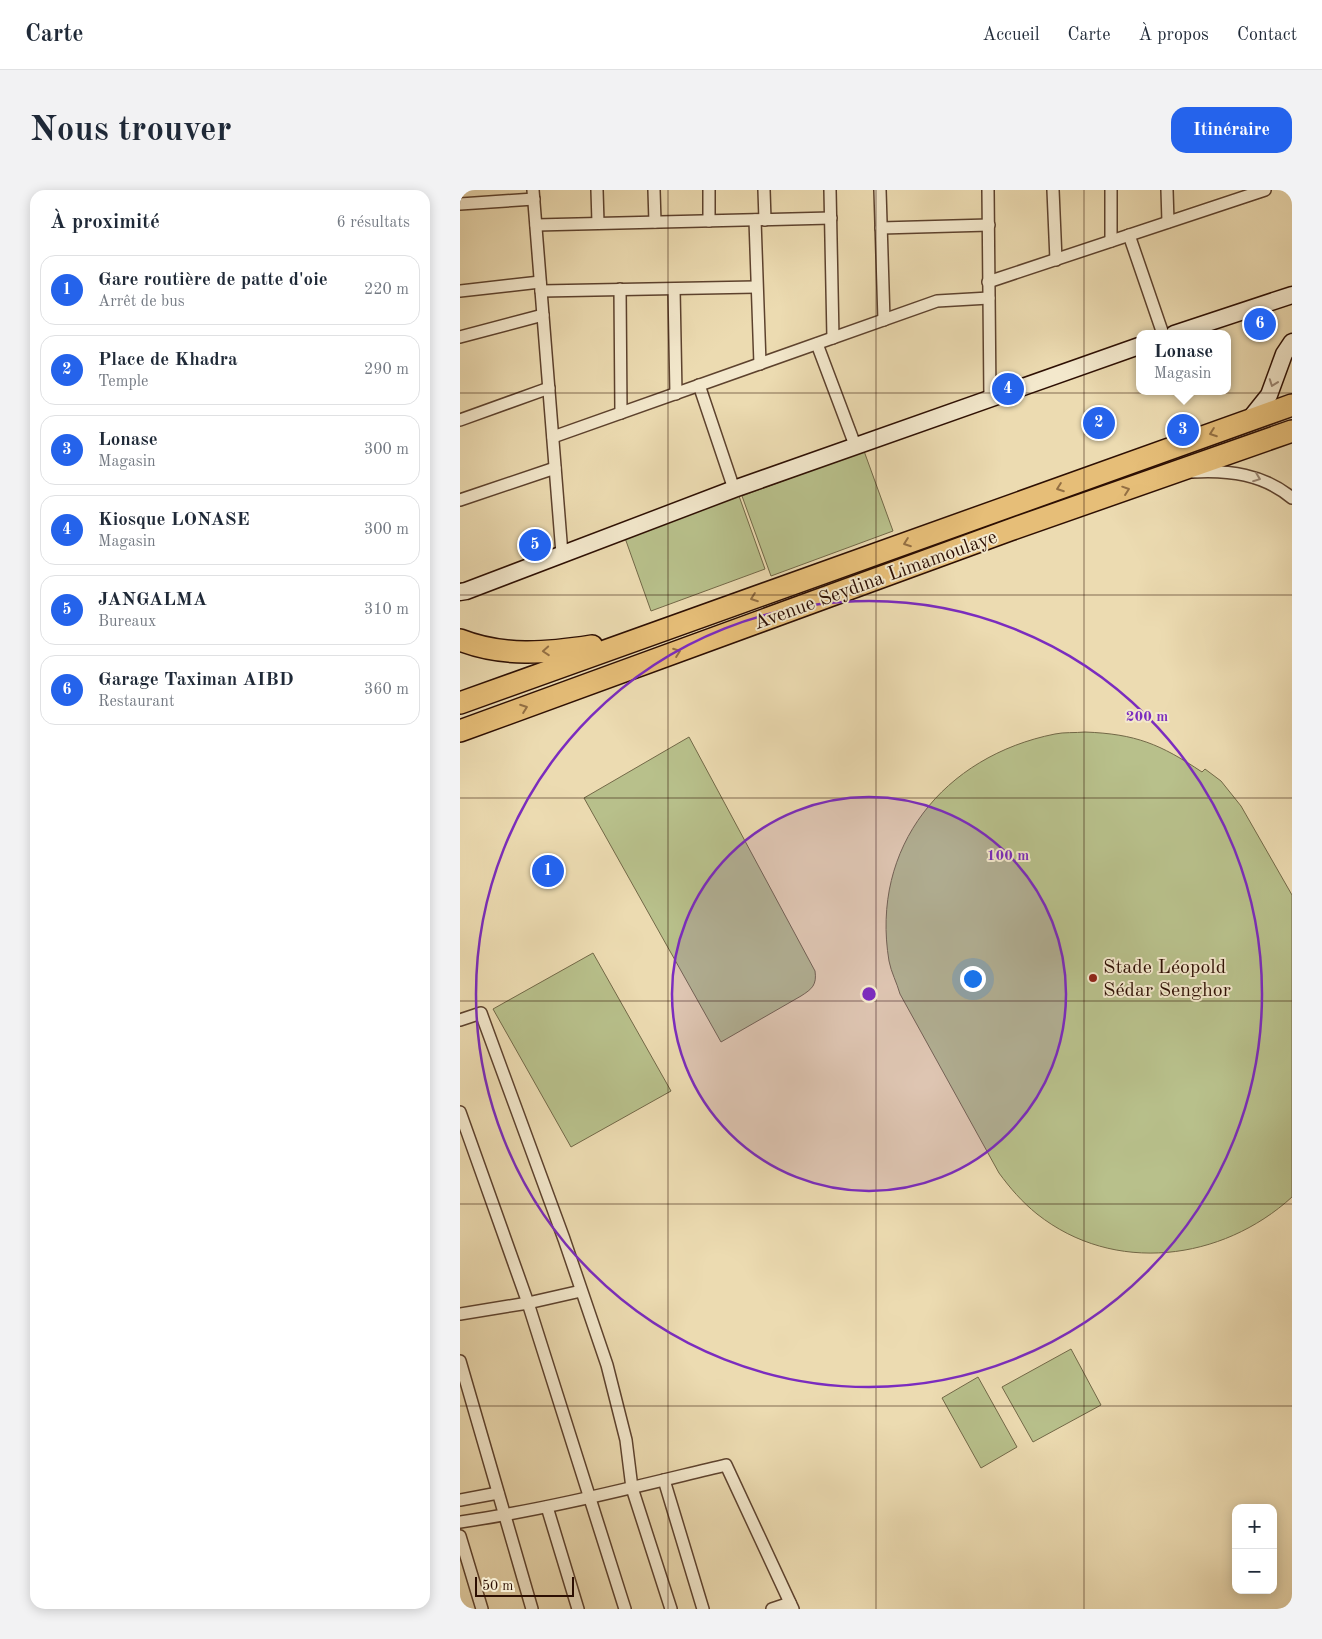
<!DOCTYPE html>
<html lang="fr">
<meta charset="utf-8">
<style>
body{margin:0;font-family:"Old Standard TT",serif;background:#f2f2f3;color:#1f2937}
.controls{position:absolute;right:15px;bottom:15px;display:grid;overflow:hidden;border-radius:10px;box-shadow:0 2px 12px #0003}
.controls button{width:45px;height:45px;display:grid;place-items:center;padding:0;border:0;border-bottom:1px solid #e0e1e3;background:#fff;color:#1f2937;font:25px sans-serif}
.scale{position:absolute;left:15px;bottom:12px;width:99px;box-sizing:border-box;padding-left:5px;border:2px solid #2d0f03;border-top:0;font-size:14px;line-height:18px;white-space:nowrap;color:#2d0f03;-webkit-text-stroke:4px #f3e8cc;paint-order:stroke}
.you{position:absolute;left:512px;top:788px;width:18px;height:18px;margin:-12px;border:4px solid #fff;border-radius:50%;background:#1a73e8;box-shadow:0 0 0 8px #1a73e833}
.badge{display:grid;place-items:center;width:32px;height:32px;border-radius:50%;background:#2563eb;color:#fff;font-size:16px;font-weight:700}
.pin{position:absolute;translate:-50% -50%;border:2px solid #fff;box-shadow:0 1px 5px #0006}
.popup{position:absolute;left:676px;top:140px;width:95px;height:65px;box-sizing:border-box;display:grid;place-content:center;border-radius:10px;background:#fff;filter:drop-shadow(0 1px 4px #0005);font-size:16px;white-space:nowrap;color:#747a83}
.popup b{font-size:19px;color:#1f2937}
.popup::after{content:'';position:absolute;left:50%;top:100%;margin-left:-10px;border:10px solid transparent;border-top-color:#fff}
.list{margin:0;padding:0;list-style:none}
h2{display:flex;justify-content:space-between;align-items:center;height:65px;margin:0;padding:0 20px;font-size:21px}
h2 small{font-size:16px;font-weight:400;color:#747a83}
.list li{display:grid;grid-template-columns:32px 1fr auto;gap:15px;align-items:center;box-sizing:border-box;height:70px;margin:0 10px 10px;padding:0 10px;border:1px solid #e0e1e3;border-radius:15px}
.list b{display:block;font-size:19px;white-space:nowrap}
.list p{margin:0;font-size:16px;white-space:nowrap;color:#747a83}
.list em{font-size:16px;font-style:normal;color:#747a83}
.map{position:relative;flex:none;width:832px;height:1419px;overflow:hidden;border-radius:15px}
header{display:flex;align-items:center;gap:30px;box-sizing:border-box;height:70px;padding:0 25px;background:#fff;border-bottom:1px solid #e0e1e3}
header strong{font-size:24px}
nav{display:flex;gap:28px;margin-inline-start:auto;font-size:18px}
.intro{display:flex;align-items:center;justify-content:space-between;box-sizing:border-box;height:120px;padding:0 30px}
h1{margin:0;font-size:35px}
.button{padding:12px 22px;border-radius:15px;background:#2563eb;color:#fff;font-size:18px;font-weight:700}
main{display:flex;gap:30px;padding:0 30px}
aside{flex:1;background:#fff;border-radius:15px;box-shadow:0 2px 12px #0003}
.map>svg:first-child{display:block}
</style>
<header>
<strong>Carte</strong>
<nav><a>Accueil</a><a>Carte</a><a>À propos</a><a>Contact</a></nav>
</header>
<div class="intro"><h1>Nous trouver</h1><a class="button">Itinéraire</a></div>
<main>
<aside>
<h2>À proximité<small>6 résultats</small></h2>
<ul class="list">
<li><span class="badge">1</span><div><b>Gare routière de patte d'oie</b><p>Arrêt de bus</p></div><em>220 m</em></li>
<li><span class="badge">2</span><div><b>Place de Khadra</b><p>Temple</p></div><em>290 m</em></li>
<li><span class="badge">3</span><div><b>Lonase</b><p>Magasin</p></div><em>300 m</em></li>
<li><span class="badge">4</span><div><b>Kiosque LONASE</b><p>Magasin</p></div><em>300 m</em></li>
<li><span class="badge">5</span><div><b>JANGALMA</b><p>Bureaux</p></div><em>310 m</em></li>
<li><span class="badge">6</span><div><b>Garage Taximan AIBD</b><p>Restaurant</p></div><em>360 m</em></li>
</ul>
</aside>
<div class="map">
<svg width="832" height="1419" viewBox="0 0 832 1419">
<rect width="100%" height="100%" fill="#ecdbb1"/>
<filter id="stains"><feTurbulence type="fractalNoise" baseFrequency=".004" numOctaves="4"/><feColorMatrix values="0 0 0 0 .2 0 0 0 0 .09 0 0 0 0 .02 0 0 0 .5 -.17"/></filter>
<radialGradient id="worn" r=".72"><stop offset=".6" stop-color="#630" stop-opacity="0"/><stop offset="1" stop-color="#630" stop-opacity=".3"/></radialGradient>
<g fill="#b8c08b" stroke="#726847">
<path d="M 404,261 L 433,341 L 311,386 L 282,306 Z"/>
<path d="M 279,306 L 305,379 L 191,421 L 165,348 Z"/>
<path d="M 625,542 C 676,544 700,554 742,582 L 745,579 L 761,591 L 781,616 L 832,705 L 832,1007 C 762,1071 654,1085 577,1024 C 562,1012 550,998 539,983 L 440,804 C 437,793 431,782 429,771 C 410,657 484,566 595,544 C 604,542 615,543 625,542 Z"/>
<path d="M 229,547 L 355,781 C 357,795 352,799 341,806 L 261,852 L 124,608 Z"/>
<path d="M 133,763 L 211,901 L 111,957 L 33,819 Z"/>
<path d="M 611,1159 L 641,1215 L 573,1252 L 542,1197 Z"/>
<path d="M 518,1187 L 557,1257 L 521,1278 L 482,1208 Z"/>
</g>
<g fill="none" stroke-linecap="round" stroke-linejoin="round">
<defs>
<g id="street">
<path d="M 73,0 L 102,364"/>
<path d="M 137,0 L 138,33"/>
<path d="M 194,0 L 195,32"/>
<path d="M 249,0 L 249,31"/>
<path d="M 304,0 L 305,30"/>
<path d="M 370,0 L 373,148"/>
<path d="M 420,0 L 424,130"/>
<path d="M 528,0 L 530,208"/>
<path d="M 593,0 L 596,70"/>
<path d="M 651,0 L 651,51"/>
<path d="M 707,0 L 708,32"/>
<path d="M 0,14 L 74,9"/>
<path d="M 295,30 L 300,174"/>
<path d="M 76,35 L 371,28"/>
<path d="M 421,38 L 529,35"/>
<path d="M 669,45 L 703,144"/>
<path d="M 528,92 L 805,0"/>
<path d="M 160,99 L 161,223"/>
<path d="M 214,99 L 216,204"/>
<path d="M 0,101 L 80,92"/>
<path d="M 81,101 L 296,97"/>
<path d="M 0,147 L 83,125"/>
<path d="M 357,154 L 395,255"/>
<path d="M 239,195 L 274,299"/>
<path d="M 0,230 L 89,198"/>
<path d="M 93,247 L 477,111 L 529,108"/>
<path d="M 733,282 C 769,280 803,284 832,308"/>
<path d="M 0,310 L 95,278"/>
<path d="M 0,830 L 21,823 L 104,1049 L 147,1175 L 166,1250 L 172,1298 L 211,1419"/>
<path d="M 0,922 L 68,1113 L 165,1419"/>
<path d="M 0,1124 L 68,1113 L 121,1101"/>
<path d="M 0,1171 L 72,1419"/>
<path d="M 204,1290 L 243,1419"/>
<path d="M 0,1310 L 38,1303"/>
<path d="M 87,1317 L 118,1419"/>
<path d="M 0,1332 C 90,1319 178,1296 266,1275 L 333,1419"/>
<path d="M 0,1346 L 22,1419"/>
<path d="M 312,1419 L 330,1413"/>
</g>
<g id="secondary">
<path d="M 714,144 L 832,105"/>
<path d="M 789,230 L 809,205 L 824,164 L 832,152"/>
<path d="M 0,402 L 6,401 L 274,299 L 679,156"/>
</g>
<g id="highway">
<path d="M 0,450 C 43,467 87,463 132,456"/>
<path d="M 0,513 L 832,215"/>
<path d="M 0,541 L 550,340 L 832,241"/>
</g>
</defs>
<use href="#street" stroke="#5d422e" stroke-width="14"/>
<use href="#secondary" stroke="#2d0f03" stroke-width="19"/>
<use href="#highway" stroke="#2d0f03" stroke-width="24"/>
<use href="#street" stroke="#f3e8cc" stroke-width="11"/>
<use href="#secondary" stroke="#f3e8cc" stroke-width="16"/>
<use href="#highway" stroke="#e6be78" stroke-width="21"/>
</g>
<defs><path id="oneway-chevron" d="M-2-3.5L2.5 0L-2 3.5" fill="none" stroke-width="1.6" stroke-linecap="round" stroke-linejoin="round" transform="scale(1.25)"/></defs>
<g stroke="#9a8672">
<use href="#oneway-chevron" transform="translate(813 193) rotate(110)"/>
<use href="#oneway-chevron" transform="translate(797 288) rotate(21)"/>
</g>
<g stroke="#936f43">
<use href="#oneway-chevron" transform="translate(753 243) rotate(160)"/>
<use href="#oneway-chevron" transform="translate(600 298) rotate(160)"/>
<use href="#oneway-chevron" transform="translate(666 300) rotate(-19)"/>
<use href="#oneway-chevron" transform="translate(447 353) rotate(160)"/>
<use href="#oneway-chevron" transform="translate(294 408) rotate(160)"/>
<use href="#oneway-chevron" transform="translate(86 461) rotate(176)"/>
<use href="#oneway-chevron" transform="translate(217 462) rotate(-20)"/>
<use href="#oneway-chevron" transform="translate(64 518) rotate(-20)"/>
</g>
<path fill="none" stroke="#2d0f03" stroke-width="1" stroke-opacity="0.55" d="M 208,0 L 208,1419M 416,0 L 416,1419M 624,0 L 624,1419M 0,203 L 832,203M 0,405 L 832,405M 0,608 L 832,608M 0,811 L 832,811M 0,1014 L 832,1014M 0,1216 L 832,1216"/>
<circle cx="409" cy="804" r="197" fill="#7b2cbf" fill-opacity=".12"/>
<g fill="none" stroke="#7b2cbf" stroke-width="2.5">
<circle cx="409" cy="804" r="197"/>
<circle cx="409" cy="804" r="393"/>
</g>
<circle fill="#8f2418" stroke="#f3e8cc" stroke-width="2" cx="633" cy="788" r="5"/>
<g text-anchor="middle" stroke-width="4" stroke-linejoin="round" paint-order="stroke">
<g font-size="20" fill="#2d0f03" stroke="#f3e8cc">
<text transform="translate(415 389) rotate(-20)" y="7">Avenue Seydina Limamoulaye</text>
</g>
<g font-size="20" fill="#2d0f03" stroke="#f3e8cc" text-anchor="start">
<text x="643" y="783">Stade Léopold<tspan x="643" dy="23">Sédar Senghor</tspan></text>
</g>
</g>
<circle cx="409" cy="804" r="8" fill="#7b2cbf" stroke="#f3e8cc" stroke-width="2.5"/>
<g font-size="15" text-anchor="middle" font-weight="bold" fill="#7b2cbf" stroke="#f3e8cc" stroke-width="4" stroke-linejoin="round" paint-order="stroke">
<text x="687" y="531">200 m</text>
<text x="548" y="670">100 m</text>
</g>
<rect width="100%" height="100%" filter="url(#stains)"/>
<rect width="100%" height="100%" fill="url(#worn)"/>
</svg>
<div class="controls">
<button>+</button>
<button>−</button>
</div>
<div class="scale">50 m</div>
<div class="you"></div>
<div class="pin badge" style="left:88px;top:681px">1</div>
<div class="pin badge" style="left:639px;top:233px">2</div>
<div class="pin badge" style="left:723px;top:240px">3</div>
<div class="popup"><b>Lonase</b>Magasin</div>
<div class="pin badge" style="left:548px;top:199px">4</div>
<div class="pin badge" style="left:75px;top:355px">5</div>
<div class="pin badge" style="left:800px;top:134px">6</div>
</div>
</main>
